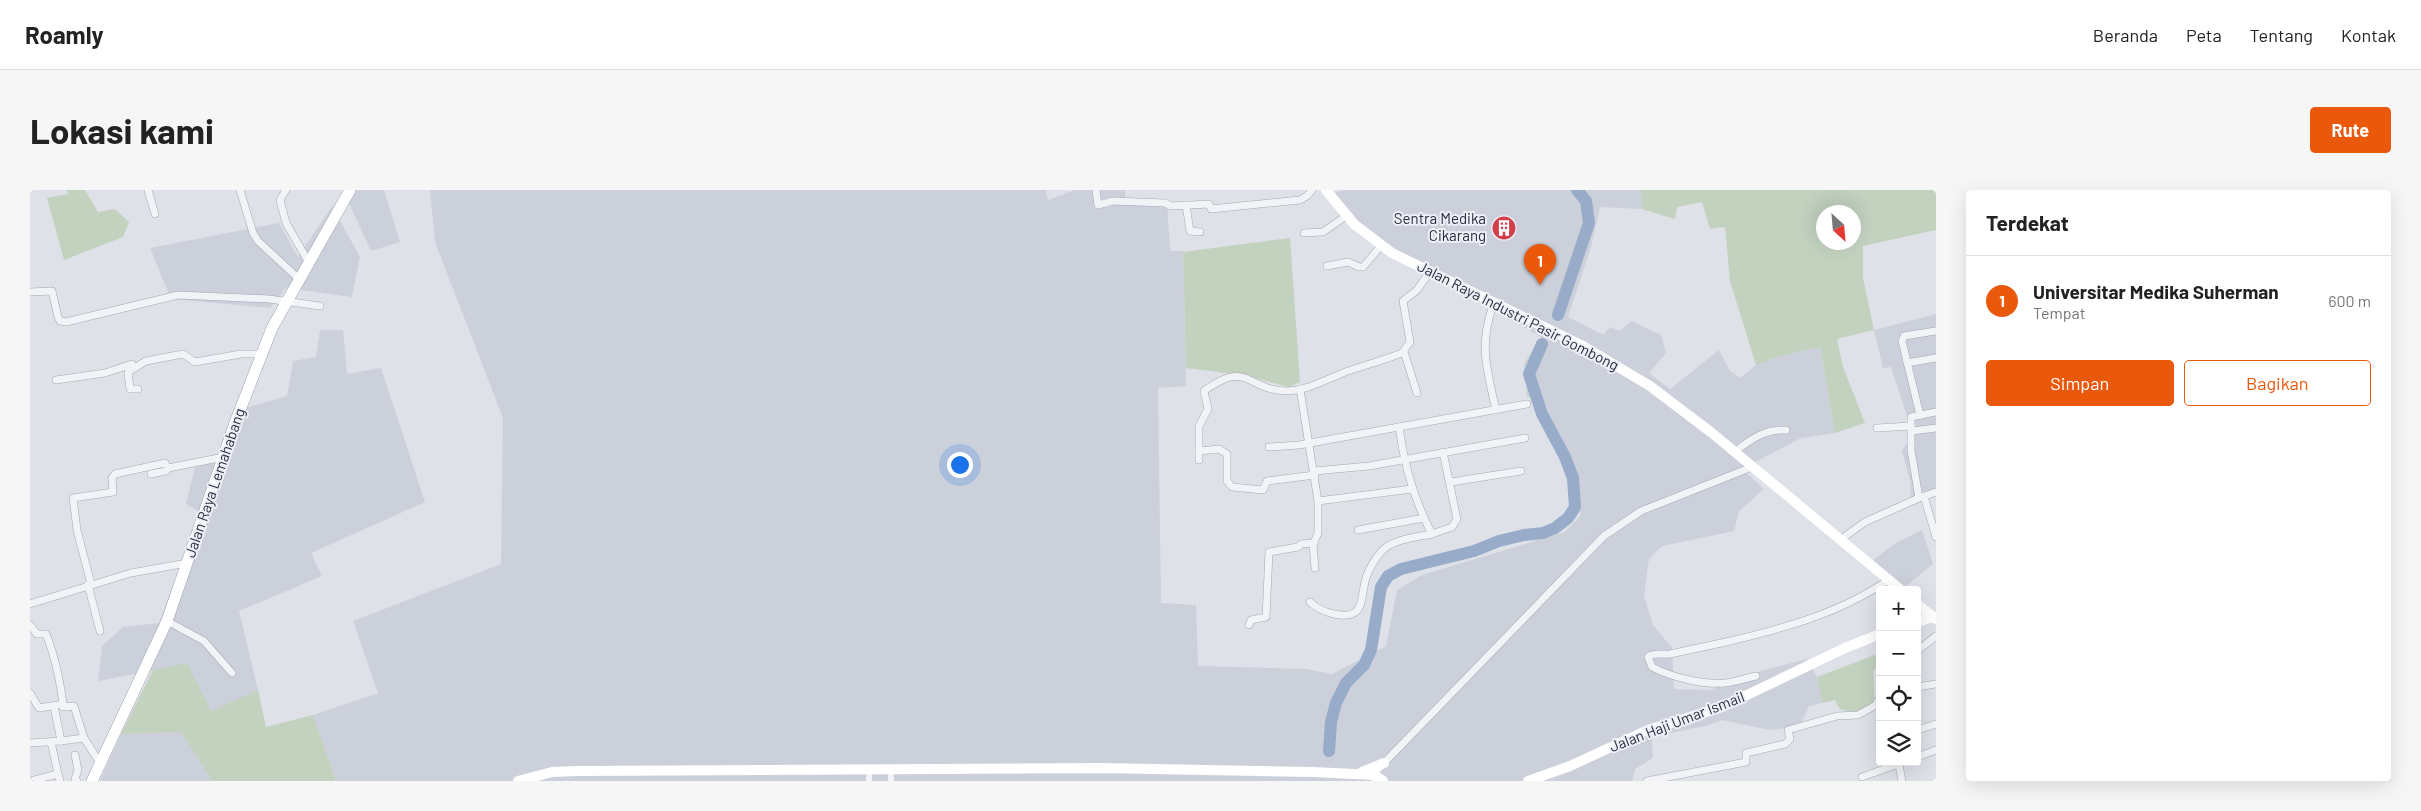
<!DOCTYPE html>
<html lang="id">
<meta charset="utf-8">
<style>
body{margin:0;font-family:Barlow,sans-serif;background:#f6f6f6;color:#222}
.controls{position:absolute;right:15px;bottom:15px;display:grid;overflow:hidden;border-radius:5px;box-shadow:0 5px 20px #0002}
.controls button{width:45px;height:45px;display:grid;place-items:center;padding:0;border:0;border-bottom:1px solid #e0e0e0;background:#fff;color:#222;font:25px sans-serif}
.compass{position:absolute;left:1786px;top:15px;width:45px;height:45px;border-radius:50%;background:#fff;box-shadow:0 5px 20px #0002;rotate:154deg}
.you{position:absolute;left:929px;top:274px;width:18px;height:18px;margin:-12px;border:4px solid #fff;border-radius:50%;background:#1a73e8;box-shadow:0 0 0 8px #1a73e833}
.badge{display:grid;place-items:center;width:32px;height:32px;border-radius:50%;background:#ea580c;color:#fff;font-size:16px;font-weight:700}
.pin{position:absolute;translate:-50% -41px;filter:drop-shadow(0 1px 2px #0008)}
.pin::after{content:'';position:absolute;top:26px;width:18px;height:15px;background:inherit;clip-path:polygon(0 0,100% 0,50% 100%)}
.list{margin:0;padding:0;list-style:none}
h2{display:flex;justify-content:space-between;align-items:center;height:65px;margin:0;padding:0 20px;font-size:21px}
h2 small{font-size:16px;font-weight:400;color:#767676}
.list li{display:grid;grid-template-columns:32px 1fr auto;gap:15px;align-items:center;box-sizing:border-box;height:90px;padding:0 20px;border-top:1px solid #e0e0e0}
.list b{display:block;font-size:19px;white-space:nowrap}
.list p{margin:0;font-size:16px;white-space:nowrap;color:#767676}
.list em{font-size:16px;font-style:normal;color:#767676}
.actions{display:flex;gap:10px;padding:15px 20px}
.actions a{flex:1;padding:11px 0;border:1px solid #ea580c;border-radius:5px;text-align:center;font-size:18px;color:#ea580c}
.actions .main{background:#ea580c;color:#fff}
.icon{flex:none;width:28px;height:28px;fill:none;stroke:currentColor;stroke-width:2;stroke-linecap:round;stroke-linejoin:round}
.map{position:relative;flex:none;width:1906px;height:591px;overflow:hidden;border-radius:5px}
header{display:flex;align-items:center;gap:30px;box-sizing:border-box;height:70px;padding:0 25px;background:#fff;border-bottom:1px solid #e0e0e0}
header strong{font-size:24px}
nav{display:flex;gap:28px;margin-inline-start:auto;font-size:18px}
.intro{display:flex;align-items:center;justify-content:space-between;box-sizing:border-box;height:120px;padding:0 30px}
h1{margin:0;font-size:35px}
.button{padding:12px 22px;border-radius:5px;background:#ea580c;color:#fff;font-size:18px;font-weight:700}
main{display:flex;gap:30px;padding:0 30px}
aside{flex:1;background:#fff;border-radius:5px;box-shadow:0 5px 20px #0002}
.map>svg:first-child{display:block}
</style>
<header>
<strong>Roamly</strong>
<nav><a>Beranda</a><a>Peta</a><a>Tentang</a><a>Kontak</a></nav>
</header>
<div class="intro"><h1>Lokasi kami</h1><a class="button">Rute</a></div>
<main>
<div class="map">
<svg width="1906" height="591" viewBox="0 0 1906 591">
<rect width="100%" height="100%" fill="#dee1e8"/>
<g fill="#ccd0da">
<path d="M 313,0 L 354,0 L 370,52 L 341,61 Z"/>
<path d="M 400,0 L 1016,0 L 1018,10 L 1045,0 L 1095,0 L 1095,8 L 1137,11 L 1140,61 L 1153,61 L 1156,196 L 1128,198 L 1131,413 L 1166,415 L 1168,476 L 1276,479 L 1302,484 L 1356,456 L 1367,400 L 1392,385 L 1535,342 L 1551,325 L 1544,288 L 1513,209 L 1497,207 L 1494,174 L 1511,147 L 1391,77 L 1333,38 L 1301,4 L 1313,0 L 1611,0 L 1612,19 L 1570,17 L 1561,57 L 1538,127 L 1573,145 L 1580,137 L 1590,141 L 1601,131 L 1631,145 L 1636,163 L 1619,183 L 1640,199 L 1689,160 L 1700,181 L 1710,188 L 1726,175 L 1747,167 L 1790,157 L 1805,243 L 1771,248 L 1712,279 L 1734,299 L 1709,321 L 1704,341 L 1632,356 L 1619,369 L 1614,406 L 1623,435 L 1642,458 L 1644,499 L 1681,500 L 1707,487 L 1777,469 L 1787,487 L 1792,513 L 1779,516 L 1770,536 L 1740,540 L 1692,530 L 1679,535 L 1622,547 L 1623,568 L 1605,579 L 1602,591 L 306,591 L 283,525 L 348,503 L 323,431 L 471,374 L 473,228 L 405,52 Z"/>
<path d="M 302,16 L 330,67 L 322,107 L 256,98 L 240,118 L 141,109 L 120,58 L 249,33 L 268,67 Z"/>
<path d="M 1906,124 L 1906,305 L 1880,317 L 1881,294 L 1872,261 L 1883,244 L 1861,177 L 1853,178 L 1844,140 Z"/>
<path d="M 290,140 L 313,140 L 317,184 L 351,178 L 395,312 L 281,363 L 292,386 L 209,421 L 228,500 L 181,522 L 156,474 L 68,491 L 72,456 L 93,437 L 129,433 L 170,322 L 156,314 L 165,277 L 187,272 L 208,220 L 257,206 L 263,171 L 286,167 Z"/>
<path d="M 1892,340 L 1903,374 L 1871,400 L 1839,373 L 1866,353 Z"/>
<path d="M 151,542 L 182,591 L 70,591 L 91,544 Z"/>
</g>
<g fill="#c2d2bf" fill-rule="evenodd">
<path d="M 37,0 L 55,0 L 68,22 L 85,19 L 99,32 L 93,47 L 34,70 L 17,8 L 38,4 Z"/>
<path d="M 1611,0 L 1906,0 L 1906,40 L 1833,56 L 1833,88 L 1844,140 L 1807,149 L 1813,177 L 1835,233 L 1805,243 L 1790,157 L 1747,167 L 1726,175 L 1700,91 L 1695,37 L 1680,39 L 1672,12 L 1647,17 L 1645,29 L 1612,19 ZM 1824,22 L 1824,52 L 1794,52 L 1794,22 Z"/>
<path d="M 1260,48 L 1270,192 L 1259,197 L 1213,185 L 1156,178 L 1153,62 Z"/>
<path d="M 1850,463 L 1850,478 L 1843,480 L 1845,514 L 1825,523 L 1810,519 L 1805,510 L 1792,513 L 1787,487 Z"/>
<path d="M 157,473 L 181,521 L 228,500 L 236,537 L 283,525 L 306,591 L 182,591 L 151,542 L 91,544 L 123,480 Z"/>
</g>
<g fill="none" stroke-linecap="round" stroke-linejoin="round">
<g stroke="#98acc9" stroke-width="12">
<path d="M 1528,125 L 1559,33 L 1556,11 L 1547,0"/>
<path d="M 1299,561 L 1301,532 L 1306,513 L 1316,493 L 1334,475 L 1341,460 L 1351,397 L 1358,386 L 1371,379 L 1444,361 L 1469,351 L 1494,345 L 1513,343 L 1525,338 L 1538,328 L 1545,317 L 1543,288 L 1535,267 L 1512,224 L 1499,184 L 1512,154"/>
</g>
<defs>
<g id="minor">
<path d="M 118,0 L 125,24"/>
<path d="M 210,0 L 223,43 L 228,51 L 268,88"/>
<path d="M 256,0 L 250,10 L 256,33 L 278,71"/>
<path d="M 1066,0 L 1068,15 L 1083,11 L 1135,13 L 1141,16 L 1179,14 L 1181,19 L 1270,10 L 1277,6 L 1282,0"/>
<path d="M 1156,15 L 1160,41 L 1170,42"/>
<path d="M 1274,43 L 1293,42 L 1316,26"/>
<path d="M 1297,76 L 1318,72 L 1329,77 L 1333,77 L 1351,56"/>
<path d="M 0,102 L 22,101 L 28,127 L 30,131 L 36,132 L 148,105 L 239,109 L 290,116"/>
<path d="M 1464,113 C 1448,154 1457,180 1466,220"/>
<path d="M 1374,162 L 1387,203"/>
<path d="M 1877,173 L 1906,168"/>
<path d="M 26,190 L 75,183 L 102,174"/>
<path d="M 108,199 L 100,199 L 98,182 L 116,171 L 153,164 L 165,172 L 211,164 L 231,164"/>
<path d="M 1270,199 L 1288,311 L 1288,343 L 1283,355 L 1285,378"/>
<path d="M 1890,225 L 1872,151 L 1874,146 L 1906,141"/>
<path d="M 1369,237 C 1374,275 1384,310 1402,344 L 1422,337 L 1427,329 L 1413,262"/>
<path d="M 1847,238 L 1881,236"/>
<path d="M 1882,241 L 1906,238"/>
<path d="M 1239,257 L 1269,255 L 1497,214"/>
<path d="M 1169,261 L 1189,259 L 1197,264 L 1197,291 L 1202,297 L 1233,300 L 1237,291 L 1285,285"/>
<path d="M 1704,262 C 1720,250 1734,239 1756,240"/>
<path d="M 1169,270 L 1169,236 L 1178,219 L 1174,201 C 1218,169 1217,200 1256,201 C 1277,201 1299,188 1318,181 C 1336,175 1354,170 1372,163 L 1380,152 L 1373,111 L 1387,100 L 1399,83"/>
<path d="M 1284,281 L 1339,276 L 1495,248"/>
<path d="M 121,284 L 136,281 L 138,278 L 194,267"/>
<path d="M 1421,292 L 1491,281"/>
<path d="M 1894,306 L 1906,347"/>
<path d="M 1892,307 L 1906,302"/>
<path d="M 1288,311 L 1382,299"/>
<path d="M 1328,340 L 1394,328"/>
<path d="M 1810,350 L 1835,332 L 1889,308 L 1881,260 L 1881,227 L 1906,222"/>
<path d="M 61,394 L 47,340 L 43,308 L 83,302 L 82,288 L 85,284 L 135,273 L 138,278"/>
<path d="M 58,395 L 70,441"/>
<path d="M 1280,412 C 1287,419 1295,422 1304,424 C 1338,431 1329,406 1337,385 C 1340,377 1346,368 1351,362 C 1362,349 1387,347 1402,344"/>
<path d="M 0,414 L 101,383 L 157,373"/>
<path d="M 137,431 L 174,451 L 202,483"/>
<path d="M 0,435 L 7,444 L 16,444 C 25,466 30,491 33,514 L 9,518 L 0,503"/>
<path d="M 1219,435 L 1221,430 L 1236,427 L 1239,362 L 1268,357 L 1271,354 L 1284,353"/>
<path d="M 1887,461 L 1906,446"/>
<path d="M 1726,486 C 1715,488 1705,492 1695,493 C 1673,495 1641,487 1622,477 L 1618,467 C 1624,462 1633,465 1640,464 C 1659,460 1677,456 1696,452 C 1752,439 1811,423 1858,390"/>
<path d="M 1887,497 L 1906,494"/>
<path d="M 33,514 L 33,517 L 44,516 L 54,548 L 70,573"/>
<path d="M 24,516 L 31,551 L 54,548"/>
<path d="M 1887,540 L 1906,534"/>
<path d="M 21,552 L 28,584"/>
<path d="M 0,553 L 31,551"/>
<path d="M 45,565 L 48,580 L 45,589 L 47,591"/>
<path d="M 1887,567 L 1906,560"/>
<path d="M 1869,575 L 1872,591"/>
<path d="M 839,580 L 839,591"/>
<path d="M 1832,587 L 1874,572"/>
<path d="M 0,591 L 28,584 L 30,591"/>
<path d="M 861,591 L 861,580"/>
<path d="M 1344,591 L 1344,585 L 1354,573 L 1574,346 L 1611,321 L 1722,277"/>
<path d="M 1617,591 L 1716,572 L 1716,563 L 1755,554 L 1760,549 L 1758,540 L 1807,526 L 1828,525 L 1846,515 L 1850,507"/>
</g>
<path id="primary" d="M 62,591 L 137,431 L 205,233 L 242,138 L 320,0"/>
</defs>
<use href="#minor" stroke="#a3a8b2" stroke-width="8"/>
<use href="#primary" stroke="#9da5b4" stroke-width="12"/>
<use href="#minor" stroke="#f1f3f6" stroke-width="7"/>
<g stroke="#fff" stroke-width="10">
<path d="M 1296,0 L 1324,34 L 1362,63 L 1553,156 L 1620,196 L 1682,243 L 1871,400"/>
<path d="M 1887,414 L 1906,429"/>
<path d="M 1332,582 L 1354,573"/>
<path d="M 488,591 L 522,582 L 547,581 L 1071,578 L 1283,582 L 1344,585 L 1353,591"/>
<path d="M 1498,591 L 1540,576 L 1618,540 L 1692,517 L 1815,458 L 1850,444"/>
</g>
<use href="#primary" stroke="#fff" stroke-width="11"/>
<path stroke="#fff" stroke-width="10" d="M 1887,432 L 1903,427"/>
</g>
<defs>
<symbol id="building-disc" viewBox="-11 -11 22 22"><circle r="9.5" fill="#d13f49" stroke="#eef0f6"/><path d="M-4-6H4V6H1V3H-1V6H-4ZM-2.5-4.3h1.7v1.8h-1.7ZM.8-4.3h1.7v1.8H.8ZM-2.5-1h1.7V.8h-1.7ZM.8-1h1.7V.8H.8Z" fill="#fff"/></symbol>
</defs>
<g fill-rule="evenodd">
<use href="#building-disc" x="1460" y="24" width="28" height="28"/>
</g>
<g text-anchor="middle" stroke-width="4" stroke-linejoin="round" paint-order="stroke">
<g font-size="15" fill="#272e40" stroke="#eef0f6" text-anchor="end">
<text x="1456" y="34">Sentra Medika<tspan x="1456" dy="17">Cikarang</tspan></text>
</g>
<g font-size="15" fill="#272e40" stroke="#eef0f6">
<text transform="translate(1488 126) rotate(27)" y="5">Jalan Raya Industri Pasir Gombong</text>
<text transform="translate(185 293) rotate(-71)" y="5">Jalan Raya Lemahabang</text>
<text transform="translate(1647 532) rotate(-21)" y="5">Jalan Haji Umar Ismail</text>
</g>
</g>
</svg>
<div class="controls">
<button>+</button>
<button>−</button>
<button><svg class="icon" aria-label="locate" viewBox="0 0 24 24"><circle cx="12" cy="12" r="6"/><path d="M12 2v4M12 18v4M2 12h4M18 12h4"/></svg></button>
<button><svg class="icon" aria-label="layers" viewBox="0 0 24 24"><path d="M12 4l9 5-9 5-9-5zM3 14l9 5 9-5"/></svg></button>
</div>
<svg class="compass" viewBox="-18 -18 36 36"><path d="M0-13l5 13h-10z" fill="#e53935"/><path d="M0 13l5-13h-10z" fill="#767676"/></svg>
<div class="you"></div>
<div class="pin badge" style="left:1510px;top:95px">1</div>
</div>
<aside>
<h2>Terdekat<small></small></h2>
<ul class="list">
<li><span class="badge">1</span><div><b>Universitar Medika Suherman</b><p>Tempat</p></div><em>600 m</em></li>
</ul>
<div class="actions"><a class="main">Simpan</a><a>Bagikan</a></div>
</aside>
</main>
